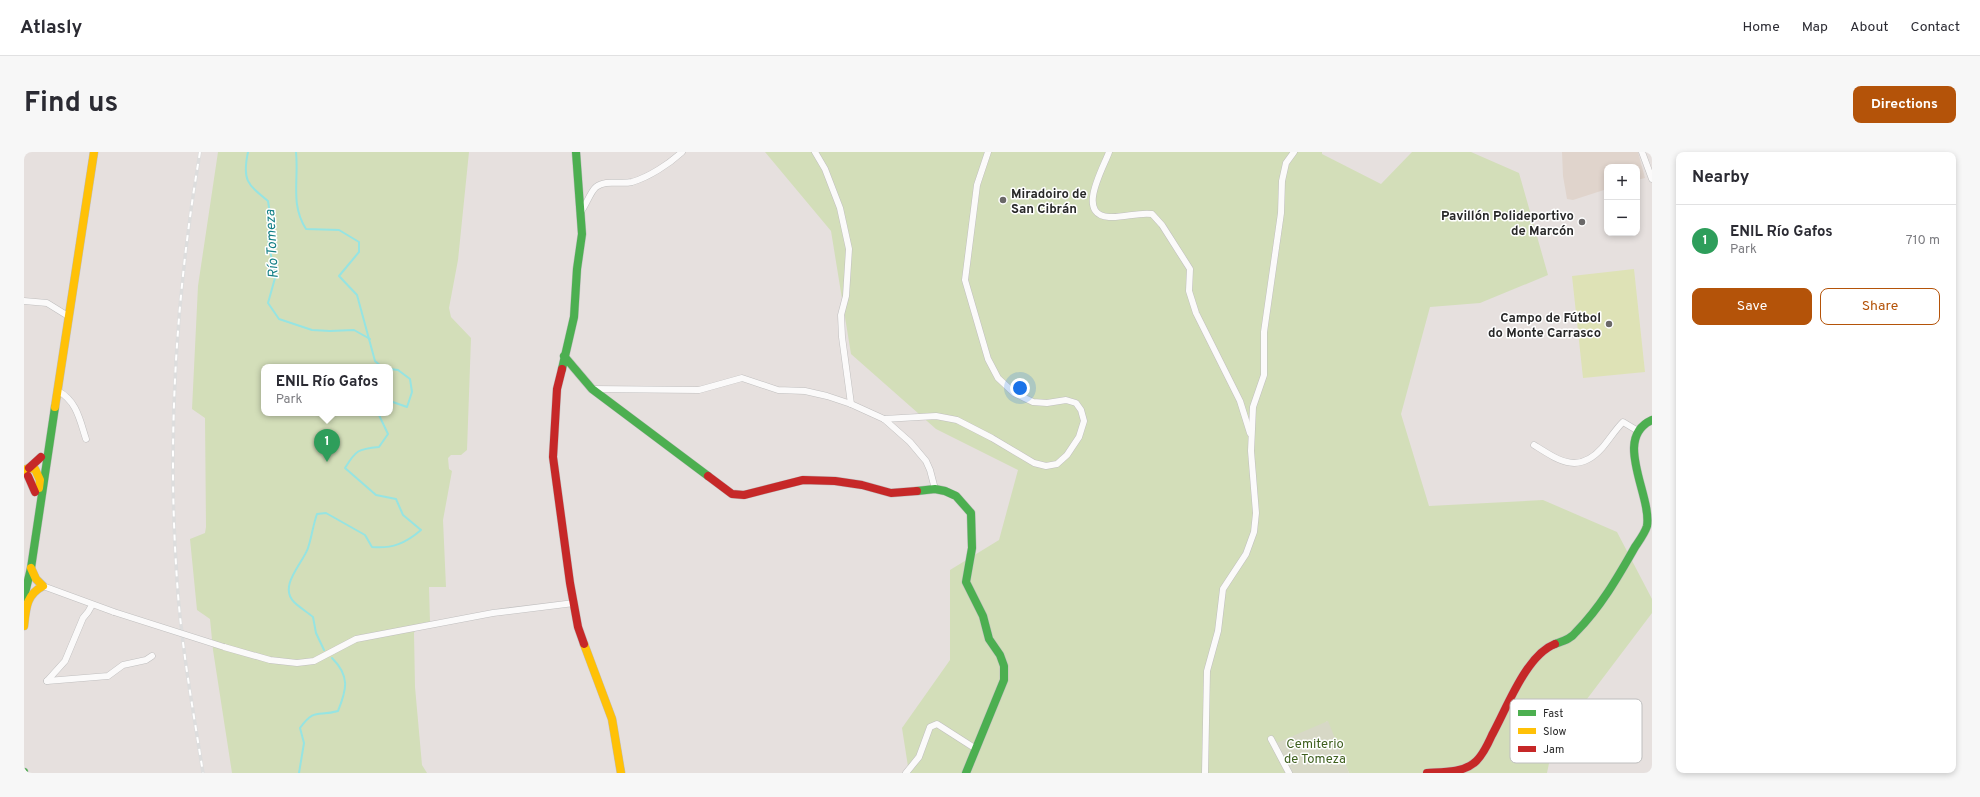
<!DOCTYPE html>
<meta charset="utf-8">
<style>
body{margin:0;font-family:Overpass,sans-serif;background:#f7f7f7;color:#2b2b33}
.controls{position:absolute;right:12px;top:12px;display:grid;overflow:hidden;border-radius:8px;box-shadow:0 2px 6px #0003}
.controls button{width:36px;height:36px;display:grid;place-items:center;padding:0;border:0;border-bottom:1px solid #e1e1e2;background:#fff;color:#2b2b33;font:20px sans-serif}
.you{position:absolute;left:996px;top:236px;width:14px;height:14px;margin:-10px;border:3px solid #fff;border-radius:50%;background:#1a73e8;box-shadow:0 0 0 6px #1a73e833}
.badge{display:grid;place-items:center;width:26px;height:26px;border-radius:50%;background:#b45309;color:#fff;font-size:13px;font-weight:700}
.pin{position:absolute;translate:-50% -33px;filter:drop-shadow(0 1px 2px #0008)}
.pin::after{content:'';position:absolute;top:21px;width:14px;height:12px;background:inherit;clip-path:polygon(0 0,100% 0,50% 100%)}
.popup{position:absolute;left:237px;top:212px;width:132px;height:52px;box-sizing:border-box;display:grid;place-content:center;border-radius:8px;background:#fff;filter:drop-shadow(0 1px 3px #0005);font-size:13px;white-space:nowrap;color:#7c7c81}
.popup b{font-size:15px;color:#2b2b33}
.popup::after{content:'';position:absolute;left:50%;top:100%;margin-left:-8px;border:8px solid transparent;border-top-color:#fff}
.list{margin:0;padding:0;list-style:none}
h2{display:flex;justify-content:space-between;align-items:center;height:52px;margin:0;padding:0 16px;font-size:17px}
h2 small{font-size:13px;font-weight:400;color:#7c7c81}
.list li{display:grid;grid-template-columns:26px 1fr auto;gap:12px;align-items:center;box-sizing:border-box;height:72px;padding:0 16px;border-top:1px solid #e1e1e2}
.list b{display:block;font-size:15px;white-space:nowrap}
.list p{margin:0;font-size:13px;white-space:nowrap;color:#7c7c81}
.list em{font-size:13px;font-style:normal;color:#7c7c81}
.actions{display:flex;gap:8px;padding:12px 16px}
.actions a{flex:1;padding:9px 0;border:1px solid #b45309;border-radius:8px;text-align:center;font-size:14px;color:#b45309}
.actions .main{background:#b45309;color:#fff}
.map{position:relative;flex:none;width:1628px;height:621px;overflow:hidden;border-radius:8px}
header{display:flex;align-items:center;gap:24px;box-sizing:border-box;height:56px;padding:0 20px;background:#fff;border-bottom:1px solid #e1e1e2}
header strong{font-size:19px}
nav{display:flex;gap:22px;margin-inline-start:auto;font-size:14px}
.intro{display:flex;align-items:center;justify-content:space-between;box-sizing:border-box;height:96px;padding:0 24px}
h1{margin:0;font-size:28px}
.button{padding:10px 18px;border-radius:8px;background:#b45309;color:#fff;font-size:14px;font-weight:700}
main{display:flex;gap:24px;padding:0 24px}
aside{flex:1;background:#fff;border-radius:8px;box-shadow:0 2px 6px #0003}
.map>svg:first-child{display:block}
</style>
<header>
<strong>Atlasly</strong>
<nav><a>Home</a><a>Map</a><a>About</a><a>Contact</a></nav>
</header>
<div class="intro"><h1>Find us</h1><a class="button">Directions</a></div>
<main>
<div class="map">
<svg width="1628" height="621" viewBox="0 0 1628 621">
<rect width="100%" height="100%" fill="#e6e0de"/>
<path fill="#e0d4cc" d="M 1538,0 L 1614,0 L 1621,26 L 1613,28 L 1613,15 L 1583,15 L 1583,37 L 1549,48 L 1543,47 L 1539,24 Z"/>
<g fill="#d3deb9" fill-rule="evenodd">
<path d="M 194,0 L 445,0 L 434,108 L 425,156 L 427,165 L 447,186 L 443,298 L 437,303 L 427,303 L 424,306 L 425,317 L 428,319 L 419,368 L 422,435 L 405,435 L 406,470 L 392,476 L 390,481 L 391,535 L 398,613 L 403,621 L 208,621 L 189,498 L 186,467 L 173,458 L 166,387 L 181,381 L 182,375 L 181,266 L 168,257 L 174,134 ZM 240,215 L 366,215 L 366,261 L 240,261 Z"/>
<path d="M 741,0 L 1298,0 L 1298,2 L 1357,32 L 1388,0 L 1447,0 L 1495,21 L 1524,123 L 1456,151 L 1406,155 L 1377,262 L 1405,354 L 1519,348 L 1593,380 L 1628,447 L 1628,461 L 1529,592 L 1523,621 L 1325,621 L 1303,569 L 1265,621 L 885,621 L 878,576 L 926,508 L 926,418 L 975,388 L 994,318 L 912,277 L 827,202 L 807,79 Z"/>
</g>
<path fill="#d7d8c6" d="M 1304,569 L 1325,621 L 1265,621 L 1250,592 Z"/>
<path fill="#dee2b6" d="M 1610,117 L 1621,220 L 1559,226 L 1548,124 Z"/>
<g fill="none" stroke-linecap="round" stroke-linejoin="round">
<g stroke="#96e4e2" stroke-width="2">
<path d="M 224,0 C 218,28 223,32 244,49 L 247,68 L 244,86 L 251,126 L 244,151 L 255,167 L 288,178 L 306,179 L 330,178 L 346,187"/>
<path d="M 272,0 C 275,28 266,52 282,77 L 315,78 L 335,90 L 335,100 L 315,124 L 333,143 L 351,209 L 358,215"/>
<path d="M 366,217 L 374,218 L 386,227 L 388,240 L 383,255 L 366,249"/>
<path d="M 300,498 L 292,481 L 289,465 C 283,460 275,455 270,450 C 254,434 279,411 284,396 C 288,384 289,373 293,362 L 302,361 L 341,383 L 348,395 C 368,397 382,391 397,378 L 379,363 L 372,347 L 352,343 L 321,316 C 332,298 334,297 355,295 L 364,282 L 354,261"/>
<path d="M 275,621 L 280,591 L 276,576 C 291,555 294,565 314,559 C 323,537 326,524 308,506"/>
</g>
<defs>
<g id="street">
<path d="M 791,0 L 801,17 L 816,56 L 825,97 L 822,144 L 817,163 L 818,185 L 827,252"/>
<path d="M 1085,0 C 1080,15 1051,63 1085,65 C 1100,66 1114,60 1128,62 L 1138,73 L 1166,117 L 1165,139 L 1172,161 L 1216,249 L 1226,281"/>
<path d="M 1618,0 L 1628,27"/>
<path d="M 556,61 C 562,54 566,40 572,35 C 582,27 596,33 608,30 C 625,25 645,12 658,0"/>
<path d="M 0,149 L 23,151 L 44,164"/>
<path d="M 568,237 L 675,238 L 718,226 L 754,238 L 781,239 L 803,244 L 827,252 L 860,267 L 886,290 L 902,309 L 906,318 L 911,337"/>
<path d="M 34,239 C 53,249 56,269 62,287"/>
<path d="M 860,267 L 912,264 L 933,268 L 968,286 L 1010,311 L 1022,314 L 1033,312 L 1043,303 L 1055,285 L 1060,269 L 1057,258 L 1052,251 L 1042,248 L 1023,251 L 1009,250 L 990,241 L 974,226 L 964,207 L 941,128 L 953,33 L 964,0"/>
<path d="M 1510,293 C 1534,308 1554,323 1578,296 C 1585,288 1591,278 1599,270 L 1614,279"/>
<path d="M 19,434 L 90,460"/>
<path d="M 200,495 L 246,508 L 273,511 L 290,509 L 332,487 L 469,461 L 550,451"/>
<path d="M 23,529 L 84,524 L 99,513 L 122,508 L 128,504"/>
<path d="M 23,529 L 41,509 L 59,466 L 64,460 L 68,453"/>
<path d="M 1247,587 L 1265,621"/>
<path d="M 882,621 L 895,605 L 906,575 L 913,572 L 952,597"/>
<path d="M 1181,621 L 1183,519 L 1194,479 L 1199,437 L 1222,402 L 1230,380 L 1232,361 L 1227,299 L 1229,255 L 1240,223 L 1240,180 L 1257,61 L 1258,29 L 1262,11 L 1270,0"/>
</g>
<g id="fast">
<path d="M 540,204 L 568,237 L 684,324"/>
<path d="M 538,217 L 550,165 L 553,117 L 558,82 L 552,0"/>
<path d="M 893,339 L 911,337 L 921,339 L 932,344 L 947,361 L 948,396 L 942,430 L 959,464 L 965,487 L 976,503 L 980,514 L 980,528 L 942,621"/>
<path d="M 0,445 L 7,416 L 31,255"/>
<path d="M 1531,492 C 1539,489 1547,487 1552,480 C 1576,456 1594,425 1611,395 C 1615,389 1621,381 1623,374 C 1628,343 1588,286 1628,268"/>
<path d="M 0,620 L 0,621"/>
</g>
<g id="slow">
<path d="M 31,255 L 70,0"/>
<path d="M 0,318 L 5,316 L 11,317 L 16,328 L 15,336"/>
<path d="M 0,474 C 2,456 2,443 19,434 L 12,427 L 7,416"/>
<path d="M 560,492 L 588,567 L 597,621"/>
</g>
<g id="jam">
<path d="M 538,217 L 533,237 L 529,305 L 546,431 L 554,475 L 560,492"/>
<path d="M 5,316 L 17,305"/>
<path d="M 4,324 L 11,340"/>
<path d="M 684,324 L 708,342 L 720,343 L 779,328 L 811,329 L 838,333 L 867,341 L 893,339"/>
<path d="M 1403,621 C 1418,620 1438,621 1450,611 C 1458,605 1464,592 1468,583 C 1483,556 1502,503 1531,492"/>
</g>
</defs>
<use href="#street" stroke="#c0bfbf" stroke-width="7"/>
<use href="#fast" stroke="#c0bfbf" stroke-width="9"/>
<use href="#slow" stroke="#c0bfbf" stroke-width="9"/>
<use href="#jam" stroke="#c0bfbf" stroke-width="9"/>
<use href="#street" stroke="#fbfafa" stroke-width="6"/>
<use href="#fast" stroke="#4caf50" stroke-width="8"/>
<use href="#slow" stroke="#ffc107" stroke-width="8"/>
<use href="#jam" stroke="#c62828" stroke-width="8"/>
<defs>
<path id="rail" d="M 176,0 C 152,141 143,285 153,428 C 157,493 169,557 179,621"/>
</defs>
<use href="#rail" stroke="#ddd" stroke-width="3.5"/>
<use href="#rail" stroke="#fff" stroke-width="2" stroke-dasharray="6" stroke-linecap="butt"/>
<defs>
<path id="street-bridge" d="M 90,460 L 200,495"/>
</defs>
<use href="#street-bridge" stroke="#c0bfbf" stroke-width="7" stroke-linecap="butt"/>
<use href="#street-bridge" stroke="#fbfafa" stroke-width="6"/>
</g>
<g fill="#6a6868" stroke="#fff" stroke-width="1.5">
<circle cx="979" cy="48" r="4"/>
<circle cx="1558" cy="70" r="4"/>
<circle cx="1585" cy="172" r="4"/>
</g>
<g text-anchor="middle" stroke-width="3" stroke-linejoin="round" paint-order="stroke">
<g font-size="13" font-weight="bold" fill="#282828" stroke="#fff" text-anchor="end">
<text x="987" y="46" text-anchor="start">Miradoiro de<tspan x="987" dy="15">San Cibrán</tspan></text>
<text x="1550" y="68">Pavillón Polideportivo<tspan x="1550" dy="15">de Marcón</tspan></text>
<text x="1577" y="170">Campo de Fútbol<tspan x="1577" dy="15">do Monte Carrasco</tspan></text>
</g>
<g font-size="13" fill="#3e5f1e" stroke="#fff">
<text x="1291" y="596">Cemiterio<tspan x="1291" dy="15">de Tomeza</tspan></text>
</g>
<g font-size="14" font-style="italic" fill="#168087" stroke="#fff">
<text transform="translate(247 92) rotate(-93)" y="5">Río Tomeza</text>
</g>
</g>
<rect x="1486" y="547" width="132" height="64" rx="6" fill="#fff" stroke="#bebebe" stroke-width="1"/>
<rect x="1494" y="558" width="18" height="6" fill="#4caf50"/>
<rect x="1494" y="576" width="18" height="6" fill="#ffc107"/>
<rect x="1494" y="594" width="18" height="6" fill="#c62828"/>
<g font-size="11" fill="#282828">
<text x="1519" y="565">Fast</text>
<text x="1519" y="583">Slow</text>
<text x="1519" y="601">Jam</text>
</g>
</svg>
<div class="controls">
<button>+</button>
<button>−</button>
</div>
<div class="you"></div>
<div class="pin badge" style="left:303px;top:310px;background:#2e9e5b">1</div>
<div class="popup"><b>ENIL Río Gafos</b>Park</div>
</div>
<aside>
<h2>Nearby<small></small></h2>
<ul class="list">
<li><span class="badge" style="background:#2e9e5b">1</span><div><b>ENIL Río Gafos</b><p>Park</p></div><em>710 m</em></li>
</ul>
<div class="actions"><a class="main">Save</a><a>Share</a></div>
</aside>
</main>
